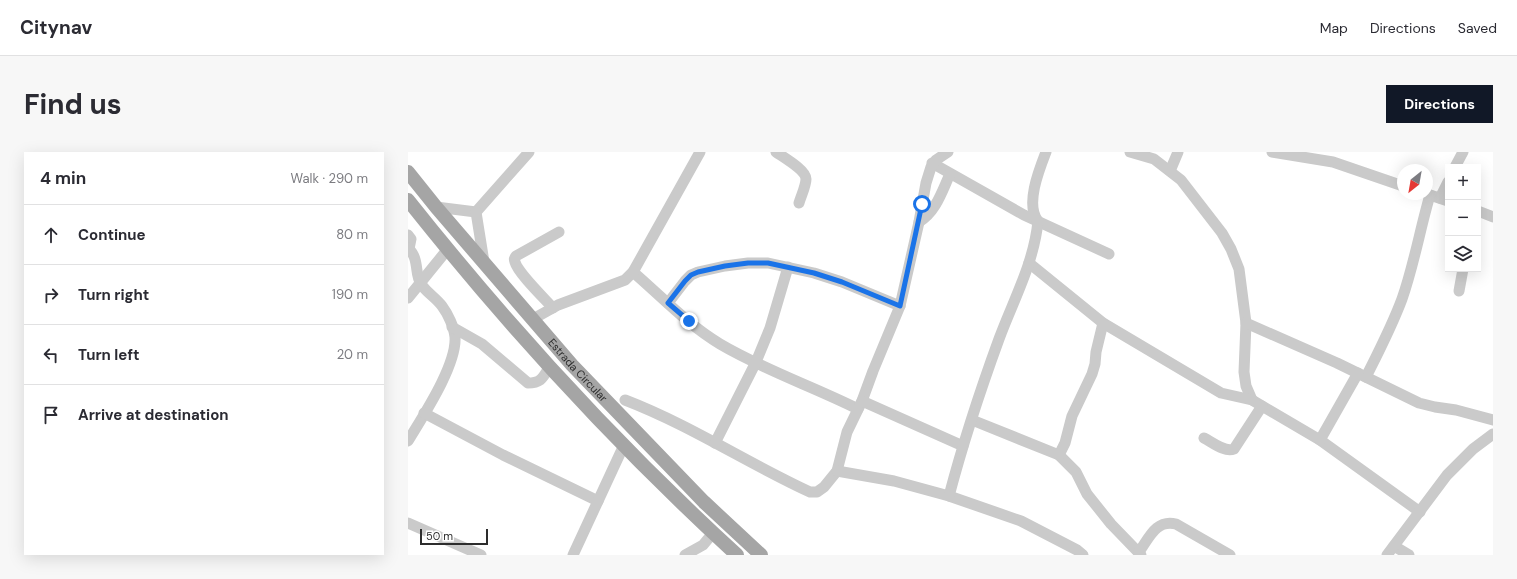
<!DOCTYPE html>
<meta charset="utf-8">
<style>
body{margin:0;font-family:"DM Sans",sans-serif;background:#f7f7f7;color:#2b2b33}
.controls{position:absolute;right:12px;top:12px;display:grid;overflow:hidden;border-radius:0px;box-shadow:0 4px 16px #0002}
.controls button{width:36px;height:36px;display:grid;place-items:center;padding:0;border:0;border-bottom:1px solid #e1e1e2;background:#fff;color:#2b2b33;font:20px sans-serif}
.compass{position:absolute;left:989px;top:12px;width:36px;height:36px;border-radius:50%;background:#fff;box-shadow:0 4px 16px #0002;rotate:211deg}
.scale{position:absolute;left:12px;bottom:10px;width:68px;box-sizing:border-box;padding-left:4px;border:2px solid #2d2d2d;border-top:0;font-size:11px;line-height:14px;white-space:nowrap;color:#2d2d2d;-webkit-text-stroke:3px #fff;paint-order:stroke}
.stop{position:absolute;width:12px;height:12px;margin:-9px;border:3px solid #1a73e8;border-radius:50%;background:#fff}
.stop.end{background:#1a73e8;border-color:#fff;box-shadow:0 1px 4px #0008}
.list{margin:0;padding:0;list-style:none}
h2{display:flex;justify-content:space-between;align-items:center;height:52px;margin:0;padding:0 16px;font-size:17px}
h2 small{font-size:13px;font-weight:400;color:#7c7c81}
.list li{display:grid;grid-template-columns:26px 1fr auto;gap:12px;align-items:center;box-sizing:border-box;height:60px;padding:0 16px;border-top:1px solid #e1e1e2}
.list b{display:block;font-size:15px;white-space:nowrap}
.list em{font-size:13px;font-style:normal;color:#7c7c81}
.icon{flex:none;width:22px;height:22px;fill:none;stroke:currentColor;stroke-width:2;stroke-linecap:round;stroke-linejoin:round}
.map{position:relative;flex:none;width:1085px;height:403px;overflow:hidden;border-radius:0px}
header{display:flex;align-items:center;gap:24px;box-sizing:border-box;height:56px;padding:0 20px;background:#fff;border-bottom:1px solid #e1e1e2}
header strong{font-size:19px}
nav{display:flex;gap:22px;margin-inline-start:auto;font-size:14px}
.intro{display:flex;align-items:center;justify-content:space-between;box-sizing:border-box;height:96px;padding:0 24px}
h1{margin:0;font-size:28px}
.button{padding:10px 18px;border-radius:0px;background:#111827;color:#fff;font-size:14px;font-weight:700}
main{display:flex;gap:24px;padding:0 24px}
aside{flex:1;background:#fff;border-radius:0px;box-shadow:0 4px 16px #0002}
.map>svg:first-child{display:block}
</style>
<header>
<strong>Citynav</strong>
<nav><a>Map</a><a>Directions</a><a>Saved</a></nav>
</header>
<div class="intro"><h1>Find us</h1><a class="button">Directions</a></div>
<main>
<aside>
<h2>4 min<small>Walk · 290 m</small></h2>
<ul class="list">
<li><svg class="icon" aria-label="ahead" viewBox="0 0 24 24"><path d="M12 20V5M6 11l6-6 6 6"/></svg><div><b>Continue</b></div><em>80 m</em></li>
<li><svg class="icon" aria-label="right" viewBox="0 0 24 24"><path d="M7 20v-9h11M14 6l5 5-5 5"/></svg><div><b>Turn right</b></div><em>190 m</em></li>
<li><svg class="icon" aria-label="left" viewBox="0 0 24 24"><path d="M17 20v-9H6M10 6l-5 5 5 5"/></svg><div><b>Turn left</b></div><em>20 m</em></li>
<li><svg class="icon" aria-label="arrive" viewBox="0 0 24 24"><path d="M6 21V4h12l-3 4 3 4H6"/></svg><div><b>Arrive at destination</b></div></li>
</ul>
</aside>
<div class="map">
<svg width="1085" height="403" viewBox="0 0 1085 403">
<rect width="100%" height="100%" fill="#fff"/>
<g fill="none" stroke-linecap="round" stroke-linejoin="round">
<g stroke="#cacaca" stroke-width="11">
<path d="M 368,0 C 375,5 398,18 398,27 C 398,34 393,44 391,51"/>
<path d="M 722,0 L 746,7 L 773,28 L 814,81 L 823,97 L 831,117 L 838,171 L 836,220 L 838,234 L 844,248"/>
<path d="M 864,0 L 925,10 L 995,34"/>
<path d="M 524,11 L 616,63 L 701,102"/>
<path d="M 1047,15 L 1055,0"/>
<path d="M 762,19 L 770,0"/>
<path d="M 1019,42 L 1040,49"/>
<path d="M 1032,46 L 1040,30"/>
<path d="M 28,55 L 68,60"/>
<path d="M 1070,59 L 1085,65"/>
<path d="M 68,60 L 121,0"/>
<path d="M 68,60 L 76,110"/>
<path d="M 511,70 C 528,60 534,39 542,22"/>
<path d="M 0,83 L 3,87 L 1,97"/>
<path d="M 0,96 C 12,107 6,121 13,132 C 18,140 28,146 34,154 C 40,162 46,175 47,185 C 49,213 15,264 0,289"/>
<path d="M 621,111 L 695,171 L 813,241 L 844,248 L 912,288 L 1012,360"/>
<path d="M 225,120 C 253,144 280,173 312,192 C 356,218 404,234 450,257"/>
<path d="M 1051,139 L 1055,117"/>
<path d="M 0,146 L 39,98"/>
<path d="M 260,151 L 277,129 L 283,123 L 290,120 L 317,114 L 340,111 L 360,111 L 406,121 L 434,130 L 492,154"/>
<path d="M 145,156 C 136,146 110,121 107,110 C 106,107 106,107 108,104 L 151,80"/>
<path d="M 125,167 L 150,153 L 217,128 L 225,120 L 292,0"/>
<path d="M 838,171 L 929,211 L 1011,251 L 1027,255 L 1048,258 L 1085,268"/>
<path d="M 44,175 L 74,192 L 120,231 C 134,231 135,225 142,214"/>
<path d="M 958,225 C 971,199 984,174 994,147 C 1006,113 1012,77 1022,43"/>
<path d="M 217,248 C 282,273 339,311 402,340 L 409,340 L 416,335 L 429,319 L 439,280 L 454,249 L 465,219 L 492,154 L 511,70 L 518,31 L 523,15 L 528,8 L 540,0"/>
<path d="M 454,249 L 555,294"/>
<path d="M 16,261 L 95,303 L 190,349"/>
<path d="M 564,268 L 651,303 L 668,320 L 679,342 L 703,372 L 733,403"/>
<path d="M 796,286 C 804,290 817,301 826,297 L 854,254"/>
<path d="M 912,288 L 950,221"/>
<path d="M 307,291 L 348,210 L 362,176 L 380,115"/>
<path d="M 651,303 L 657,291 L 664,264 L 684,222 L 687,212 L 688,200 L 695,171"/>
<path d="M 429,319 L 486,329 L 541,344 L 613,369 L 669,398 L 675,403"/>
<path d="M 541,344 C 555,291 572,239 591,187 C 605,149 626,111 630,69 C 617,53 631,18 638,0"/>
<path d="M 0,371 L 73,403"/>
<path d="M 986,394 L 1001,403"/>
<path d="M 731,400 C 741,386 748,367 768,372 L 822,403"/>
<path d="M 165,403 L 216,293"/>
<path d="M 277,403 L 295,393 L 305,381"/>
<path d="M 979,403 L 1039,323 L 1065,297 L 1085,282"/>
</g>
<g stroke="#a5a5a5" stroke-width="14">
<path id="s1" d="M 0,20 L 28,55 L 164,213 L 296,350 L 353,403"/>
<path d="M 0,48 C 100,174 210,294 329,403"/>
</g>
</g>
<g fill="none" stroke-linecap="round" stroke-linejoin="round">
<path stroke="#1a73e8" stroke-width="5" d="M 281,169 L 260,151 L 277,129 L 283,123 L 290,120 L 317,114 L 340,111 L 360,111 L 406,121 L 434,130 L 492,154 L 514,52"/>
</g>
<g text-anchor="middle" stroke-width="4" stroke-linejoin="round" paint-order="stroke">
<g font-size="11" fill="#2d2d2d" stroke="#fff">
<text dy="4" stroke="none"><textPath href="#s1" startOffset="261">Estrada Circular</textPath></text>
</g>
</g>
</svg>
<div class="controls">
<button>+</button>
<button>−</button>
<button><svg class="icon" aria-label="layers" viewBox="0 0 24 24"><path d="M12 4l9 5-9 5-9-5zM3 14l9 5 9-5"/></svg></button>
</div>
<svg class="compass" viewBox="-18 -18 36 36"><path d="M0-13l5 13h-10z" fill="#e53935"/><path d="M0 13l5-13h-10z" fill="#7c7c81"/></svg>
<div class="scale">50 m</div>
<div class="stop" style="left:514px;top:52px"></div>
<div class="stop end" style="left:281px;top:169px"></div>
</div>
</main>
